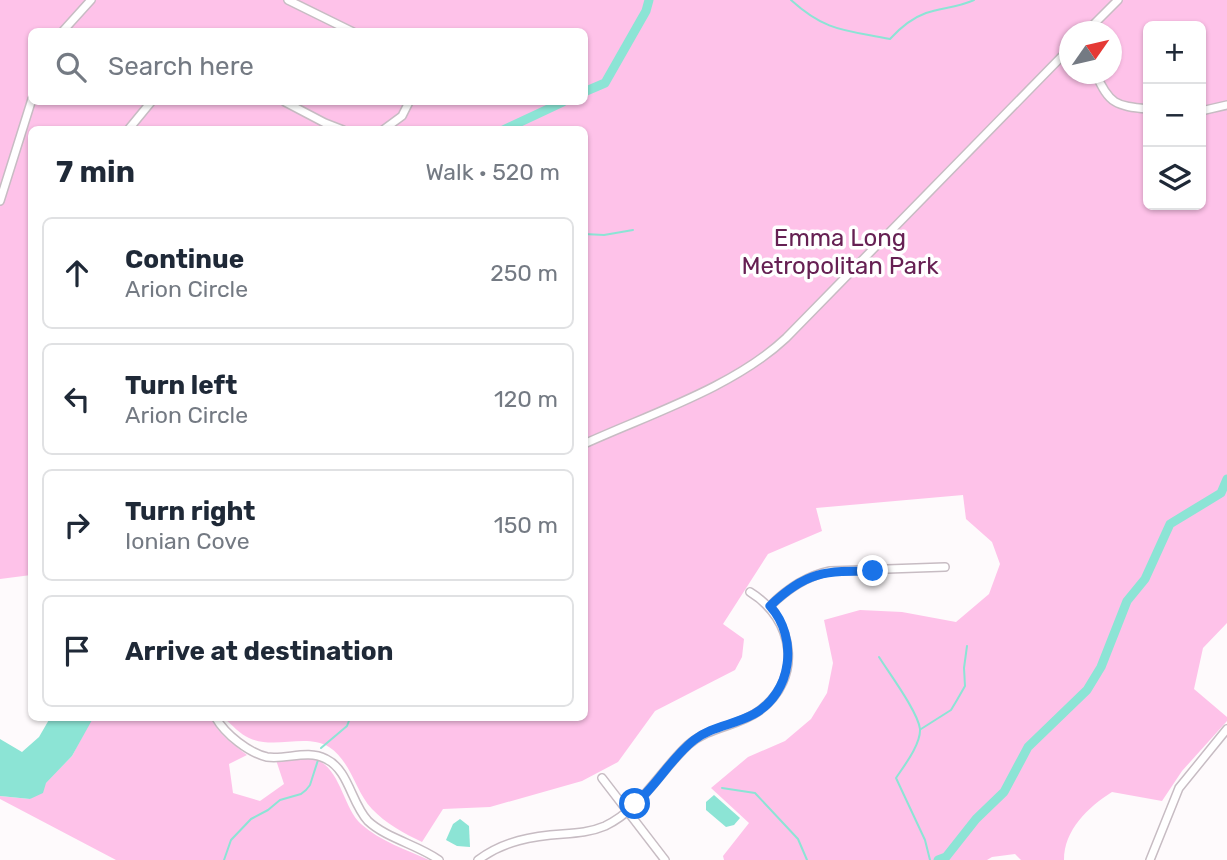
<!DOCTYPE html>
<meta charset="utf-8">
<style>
body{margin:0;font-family:Rubik,sans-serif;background:#f2f2f3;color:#1f2937}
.controls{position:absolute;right:21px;top:21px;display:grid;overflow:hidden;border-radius:10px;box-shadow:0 2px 5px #0004}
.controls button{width:63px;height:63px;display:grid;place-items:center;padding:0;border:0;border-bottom:2px solid #e0e1e3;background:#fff;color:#1f2937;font:35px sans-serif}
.compass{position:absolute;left:1059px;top:21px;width:63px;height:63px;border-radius:50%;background:#fff;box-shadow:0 2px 5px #0004;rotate:56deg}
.stop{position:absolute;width:21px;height:21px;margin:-16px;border:5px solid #1a73e8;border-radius:50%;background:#fff}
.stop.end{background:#1a73e8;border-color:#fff;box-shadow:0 2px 7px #0008}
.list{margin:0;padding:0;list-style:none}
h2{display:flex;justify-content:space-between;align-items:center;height:91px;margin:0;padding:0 28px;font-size:30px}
h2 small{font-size:23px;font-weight:400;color:#747a83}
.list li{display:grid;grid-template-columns:46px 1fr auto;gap:21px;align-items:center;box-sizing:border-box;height:112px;margin:0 14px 14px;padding:0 14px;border:2px solid #e0e1e3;border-radius:10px}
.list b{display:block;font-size:26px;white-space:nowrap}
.list p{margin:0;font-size:23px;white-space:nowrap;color:#747a83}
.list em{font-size:23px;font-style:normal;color:#747a83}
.icon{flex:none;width:38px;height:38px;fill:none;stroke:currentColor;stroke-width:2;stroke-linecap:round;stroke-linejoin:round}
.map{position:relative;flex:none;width:1227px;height:860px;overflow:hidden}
.search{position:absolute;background:#fff;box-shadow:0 2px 5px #0004;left:28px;top:28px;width:560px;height:77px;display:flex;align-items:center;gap:18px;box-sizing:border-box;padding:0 24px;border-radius:10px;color:#747a83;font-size:26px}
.panel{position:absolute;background:#fff;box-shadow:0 2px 5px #0004;left:28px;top:126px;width:560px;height:595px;border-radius:10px}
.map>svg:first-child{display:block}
</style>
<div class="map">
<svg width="1227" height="860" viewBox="0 0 1227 860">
<rect width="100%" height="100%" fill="#fefafc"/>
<g fill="#fec2e9" fill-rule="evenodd">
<path d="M 0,0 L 1227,0 L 1227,623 L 1203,648 L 1194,689 L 1227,717 L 1227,721 L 1182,771 L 1162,801 L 1112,792 C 1088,807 1064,830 1064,860 L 1021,860 L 1015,854 L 992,857 L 987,860 L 724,860 L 723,856 L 749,823 L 711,788 L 748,757 L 785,741 L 811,719 L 827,693 L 833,663 L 824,620 L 860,610 L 902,612 L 956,622 L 989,594 L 1000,564 L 992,542 L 966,519 L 963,495 L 816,508 L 822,531 L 768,554 L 723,624 L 744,639 L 742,657 L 735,670 L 655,711 L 618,762 L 582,781 L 490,807 L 443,809 L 422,842 C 405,834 385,823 372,809 C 355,791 351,761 329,747 C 306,733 274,750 249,738 C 240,734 232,725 224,718 L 584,718 L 584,130 L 32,130 L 31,575 L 0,579 ZM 1148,26 L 1201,26 L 1201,205 L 1148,205 ZM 32,32 L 584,32 L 584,102 L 32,102 ZM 1070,32 L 1112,32 L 1112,74 L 1070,74 Z"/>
<path d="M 92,718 L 211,718 C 218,734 233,744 247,755 L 229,764 L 233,793 L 260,801 L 284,784 L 276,760 C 287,760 298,758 309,758 C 340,761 342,807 361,824 C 380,841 407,850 429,860 L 116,860 L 0,799 L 0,796 L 30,799 L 72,756 Z"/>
</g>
<g fill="#8ce4d5">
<path d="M 50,718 L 92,718 L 92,720 L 72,756 L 46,783 L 43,793 L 30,799 L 0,796 L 0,739 L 22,752 L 39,737 Z"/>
<path d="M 714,795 L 740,818 L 734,825 L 726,827 L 706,810 L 706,802 Z"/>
<path d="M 460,819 L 469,826 L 470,847 L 457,846 L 446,840 L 453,824 Z"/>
</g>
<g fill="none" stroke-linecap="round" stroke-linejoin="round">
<g stroke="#8ce4d5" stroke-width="2">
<path d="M 791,0 C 826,32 846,30 890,39 C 900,28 912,18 926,13 C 942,8 959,7 974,0"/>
<path d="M 584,234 L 604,235 L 633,230"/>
<path d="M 879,657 C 889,673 918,712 920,729 C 921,744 904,766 896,778 L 925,840 L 930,860"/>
<path d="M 921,729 L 951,710 L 957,700 L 965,686 L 964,668 L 967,646"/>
<path d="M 321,748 L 347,726 L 350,718"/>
<path d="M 722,788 L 755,793 L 798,839 L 807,860"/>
<path d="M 224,860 L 231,840 L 251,819 L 268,810 L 280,800 L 301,794 L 306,790 L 310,785 L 318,760"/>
</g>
<g stroke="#8ce4d5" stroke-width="9">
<path d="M 584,92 L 605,83 L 646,11 L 649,0"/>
<path d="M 503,130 L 563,102"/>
<path d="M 938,860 L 946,857 L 976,819 L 1004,792 L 1028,747 L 1087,690 L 1101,667 L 1127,601 L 1145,579 L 1170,524 L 1221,493 L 1227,479"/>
</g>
<defs>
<g id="minor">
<path d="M 288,0 L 353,32"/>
<path d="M 62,32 L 91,0"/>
<path d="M 1086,32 L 1118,0"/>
<path d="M 1096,74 C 1109,104 1116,106 1148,109"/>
<path d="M 285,102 L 325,123 L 343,130"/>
<path d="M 1201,111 L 1227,105"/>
<path d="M 128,130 L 151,102"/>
<path d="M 383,130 L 402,116 L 409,102"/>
<path d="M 0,201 L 32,99"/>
<path d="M 584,444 C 650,414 734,387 786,338 L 1070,48"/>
<path d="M 770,606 C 787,589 806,576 830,571 L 945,567"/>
<path d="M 216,718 C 225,734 249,753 267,757 C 287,760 307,749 326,759 C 349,770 351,803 368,821 C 386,838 418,845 439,860"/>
<path d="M 602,778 L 665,860"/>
<path d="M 478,860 C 504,841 532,836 563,834 C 577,833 591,832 605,826 C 641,809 660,771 688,745 C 710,726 737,727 759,711 C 804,678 794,619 750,592"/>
<path d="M 1150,860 L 1179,788 L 1227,729"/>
</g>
</defs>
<use href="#minor" stroke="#c7bcc3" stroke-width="10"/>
<use href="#minor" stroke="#fff" stroke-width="7"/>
</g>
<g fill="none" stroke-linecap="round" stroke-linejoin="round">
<path stroke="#1a73e8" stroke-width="9" d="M 635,804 C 657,785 671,758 694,740 C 712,726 734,725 754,714 C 792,693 799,638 770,606 C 806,571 825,571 873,571"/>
</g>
<g text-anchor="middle" stroke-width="7" stroke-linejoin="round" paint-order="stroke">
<g font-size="24" fill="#662053" stroke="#fff">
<text x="840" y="246">Emma Long<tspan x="840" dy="28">Metropolitan Park</tspan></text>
</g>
</g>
</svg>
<div class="controls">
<button>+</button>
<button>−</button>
<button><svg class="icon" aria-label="layers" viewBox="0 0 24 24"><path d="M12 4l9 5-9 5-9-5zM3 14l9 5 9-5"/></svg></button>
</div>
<svg class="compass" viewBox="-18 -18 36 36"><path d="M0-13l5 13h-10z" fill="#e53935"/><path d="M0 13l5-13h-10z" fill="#747a83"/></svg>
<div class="stop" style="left:635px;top:804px"></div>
<div class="stop end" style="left:873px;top:571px"></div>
<div class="search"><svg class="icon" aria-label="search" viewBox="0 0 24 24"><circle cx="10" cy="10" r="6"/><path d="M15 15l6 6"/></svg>Search here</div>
<section class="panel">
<h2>7 min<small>Walk · 520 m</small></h2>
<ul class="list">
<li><svg class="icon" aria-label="ahead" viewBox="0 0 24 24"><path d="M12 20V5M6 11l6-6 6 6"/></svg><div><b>Continue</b><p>Arion Circle</p></div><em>250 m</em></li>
<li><svg class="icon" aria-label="left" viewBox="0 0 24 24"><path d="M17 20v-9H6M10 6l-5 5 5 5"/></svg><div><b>Turn left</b><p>Arion Circle</p></div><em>120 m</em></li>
<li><svg class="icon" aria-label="right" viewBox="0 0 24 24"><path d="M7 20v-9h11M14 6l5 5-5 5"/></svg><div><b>Turn right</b><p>Ionian Cove</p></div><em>150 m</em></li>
<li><svg class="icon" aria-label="arrive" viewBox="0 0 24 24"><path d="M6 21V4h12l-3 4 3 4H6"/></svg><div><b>Arrive at destination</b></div></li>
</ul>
</section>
</div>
